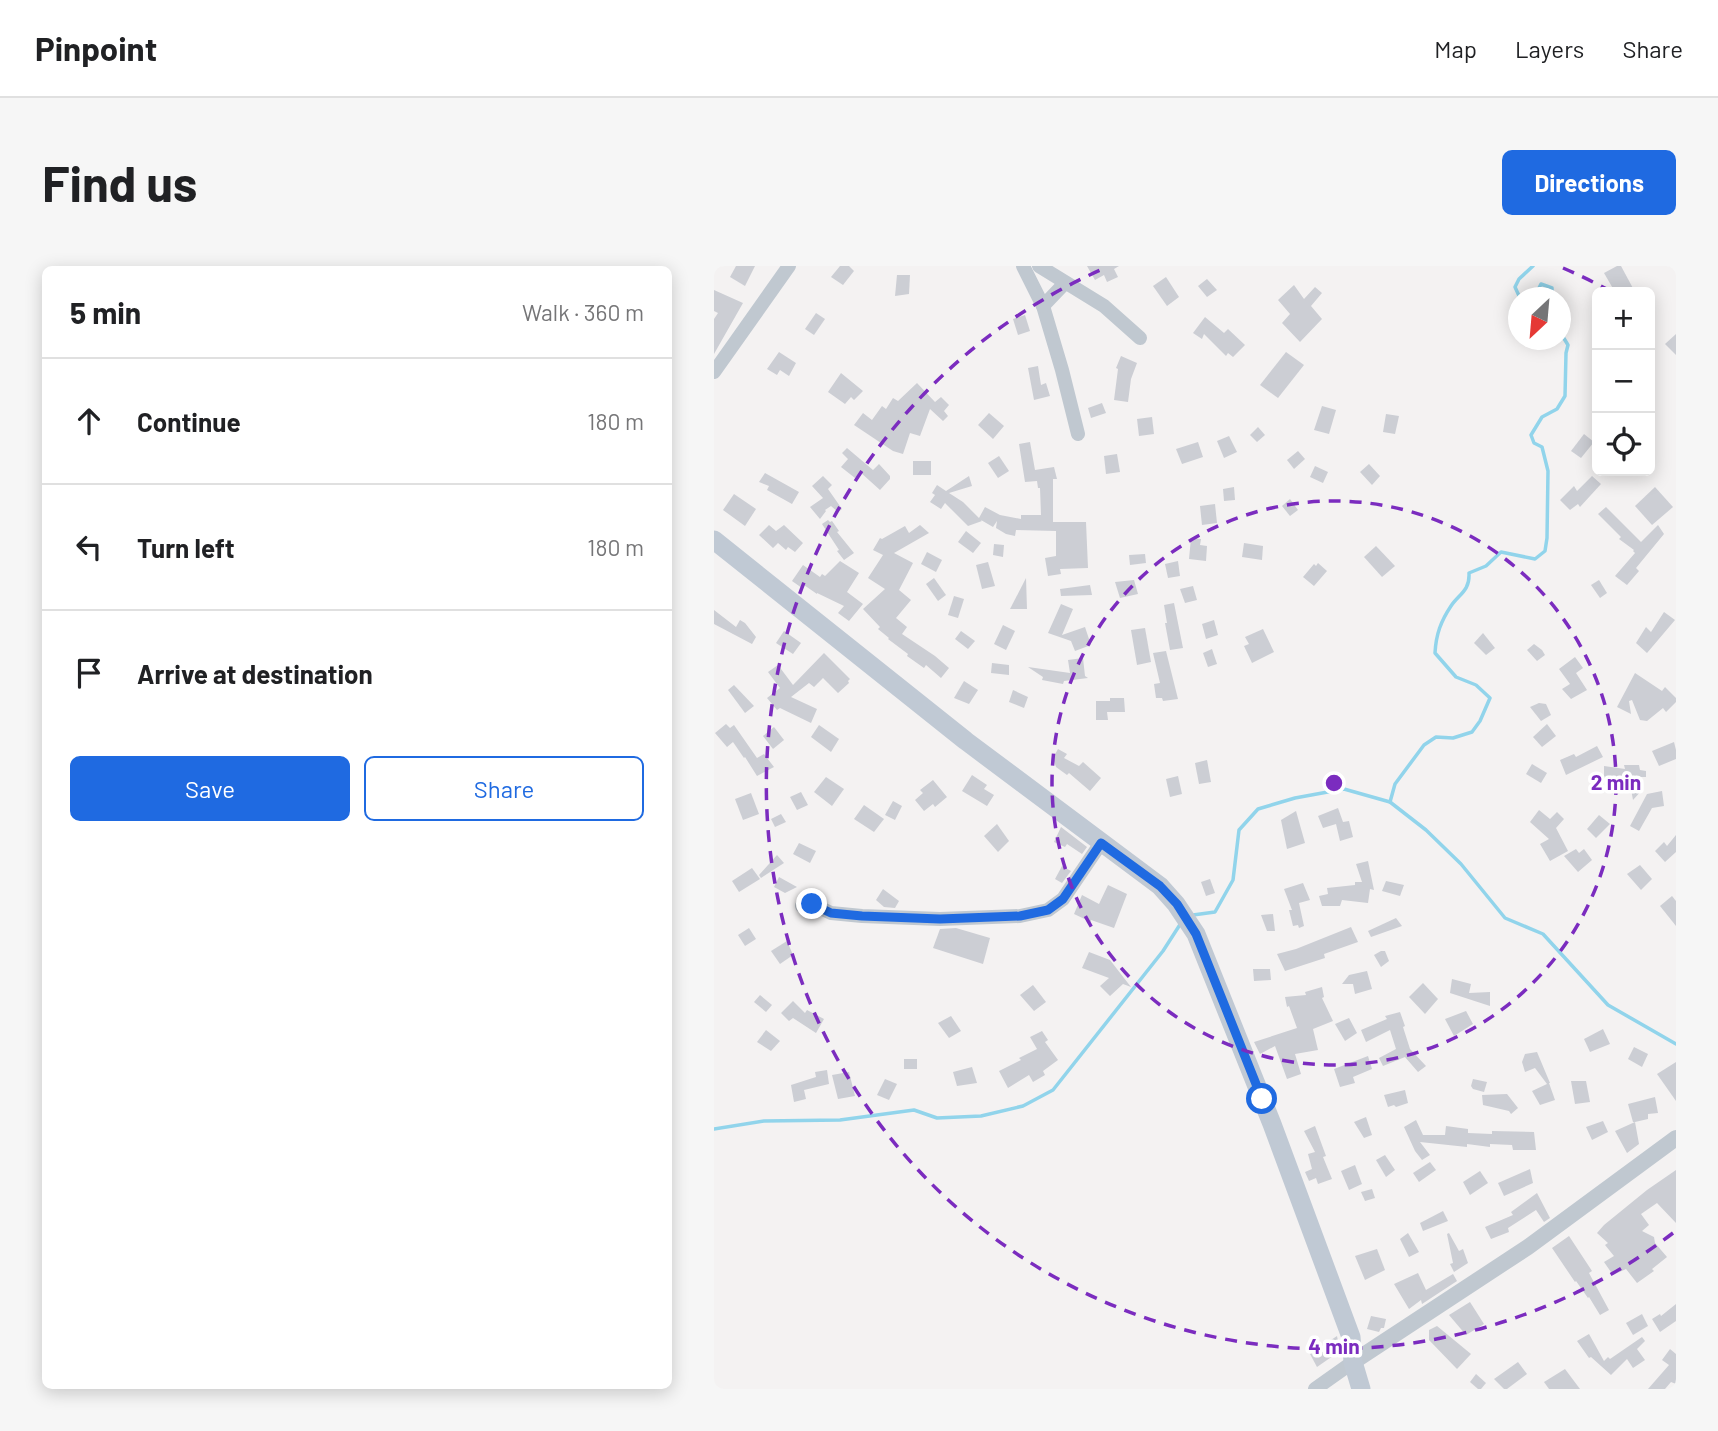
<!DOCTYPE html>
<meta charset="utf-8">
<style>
body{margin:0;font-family:Barlow,sans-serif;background:#f6f6f6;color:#202124}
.controls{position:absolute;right:21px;top:21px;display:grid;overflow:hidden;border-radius:10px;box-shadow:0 4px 18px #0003}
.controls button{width:63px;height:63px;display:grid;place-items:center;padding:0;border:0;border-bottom:2px solid #e0e0e0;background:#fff;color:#202124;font:35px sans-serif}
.compass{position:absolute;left:794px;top:21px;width:63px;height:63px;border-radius:50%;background:#fff;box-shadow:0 4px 18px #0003;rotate:206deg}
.stop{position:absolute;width:21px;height:21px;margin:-16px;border:5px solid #1f6ae1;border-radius:50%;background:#fff}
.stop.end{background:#1f6ae1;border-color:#fff;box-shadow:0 2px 7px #0008}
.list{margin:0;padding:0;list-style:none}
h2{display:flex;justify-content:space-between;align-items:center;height:91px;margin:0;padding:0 28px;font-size:30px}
h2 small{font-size:23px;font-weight:400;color:#757577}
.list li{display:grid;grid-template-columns:46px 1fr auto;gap:21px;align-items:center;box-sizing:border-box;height:126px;padding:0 28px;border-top:2px solid #e0e0e0}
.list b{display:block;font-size:26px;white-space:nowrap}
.list em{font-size:23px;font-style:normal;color:#757577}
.actions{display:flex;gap:14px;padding:21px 28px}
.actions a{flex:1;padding:16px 0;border:2px solid #1f6ae1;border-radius:10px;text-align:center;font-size:24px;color:#1f6ae1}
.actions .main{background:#1f6ae1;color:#fff}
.icon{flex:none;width:38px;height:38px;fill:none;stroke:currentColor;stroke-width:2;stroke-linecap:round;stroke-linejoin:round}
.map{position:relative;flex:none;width:962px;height:1123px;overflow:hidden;border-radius:10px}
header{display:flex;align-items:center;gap:42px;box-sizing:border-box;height:98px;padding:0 35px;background:#fff;border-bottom:2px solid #e0e0e0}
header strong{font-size:33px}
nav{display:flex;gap:38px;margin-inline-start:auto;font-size:24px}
.intro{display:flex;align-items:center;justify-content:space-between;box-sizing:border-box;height:168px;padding:0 42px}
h1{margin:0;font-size:49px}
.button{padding:18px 32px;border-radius:10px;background:#1f6ae1;color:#fff;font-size:24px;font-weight:700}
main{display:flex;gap:42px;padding:0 42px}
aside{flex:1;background:#fff;border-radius:10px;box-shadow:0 4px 18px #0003}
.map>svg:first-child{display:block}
</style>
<header>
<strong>Pinpoint</strong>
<nav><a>Map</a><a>Layers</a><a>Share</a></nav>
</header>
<div class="intro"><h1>Find us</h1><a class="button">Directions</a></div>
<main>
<aside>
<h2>5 min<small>Walk · 360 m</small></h2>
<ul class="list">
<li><svg class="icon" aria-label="ahead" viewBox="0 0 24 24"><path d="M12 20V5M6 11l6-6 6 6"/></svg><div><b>Continue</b></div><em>180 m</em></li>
<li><svg class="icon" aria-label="left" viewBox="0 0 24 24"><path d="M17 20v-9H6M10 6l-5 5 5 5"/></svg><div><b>Turn left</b></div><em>180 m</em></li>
<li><svg class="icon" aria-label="arrive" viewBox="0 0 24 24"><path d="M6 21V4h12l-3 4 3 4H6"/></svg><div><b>Arrive at destination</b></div></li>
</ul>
<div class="actions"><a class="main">Save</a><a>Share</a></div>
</aside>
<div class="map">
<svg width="962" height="1123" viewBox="0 0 962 1123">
<rect width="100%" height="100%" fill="#f4f2f2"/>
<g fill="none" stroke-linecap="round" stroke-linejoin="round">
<g stroke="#91d4eb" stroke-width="3.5">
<path d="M 806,32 L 801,21 L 805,13 L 819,0"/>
<path d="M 820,32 L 827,18 L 838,22 L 838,32"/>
<path d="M 846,66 L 854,79 L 852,87 L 851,130 L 843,143 L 828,151 L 817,169 L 820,177 L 828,181 L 834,205 L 833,272 L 831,285 L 821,293 L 787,286 L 772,300 L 755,307 C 756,325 745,328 737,340 C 727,355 722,368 721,387 L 742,411 L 762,419 L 776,432 L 766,455 L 758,466 L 739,472 L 722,471 L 710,479 L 681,518 L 676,536 L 712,564 L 747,598 L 791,652 L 829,668 L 894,739 L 962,778"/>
<path d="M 479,649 L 501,646 L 519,614 L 525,564 L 544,543 L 581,532 L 630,523 L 676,536"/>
<path d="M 0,863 L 50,855 L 126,854 L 200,844 L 223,852 L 267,850 L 309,840 L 339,824 L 449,685 L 467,657"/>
</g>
</g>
<g fill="#ccced4">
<path d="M 22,0 L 41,0 L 31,20 L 16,11 Z"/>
<path d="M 126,0 L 135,0 L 140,5 L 129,19 L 117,11 Z"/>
<path d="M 373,0 L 405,0 L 400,3 L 404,11 L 393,16 L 390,9 L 381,14 Z"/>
<path d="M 903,0 L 907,0 L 921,26 L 901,26 L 890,7 Z"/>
<path d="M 183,9 L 196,9 L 195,28 L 181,30 Z"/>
<path d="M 452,11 L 465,31 L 453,40 L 439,20 Z"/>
<path d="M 493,13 L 503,24 L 493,31 L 484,20 Z"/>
<path d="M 580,19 L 590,33 L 601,21 L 608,27 L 597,40 L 608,53 L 586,76 L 568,57 L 576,48 L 564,34 Z"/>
<path d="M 0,24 L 29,37 L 0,88 L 0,53 L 4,47 L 0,45 Z"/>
<path d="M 102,47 L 111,53 L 100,69 L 91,63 Z"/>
<path d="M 311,49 L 316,65 L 304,69 L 299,53 Z"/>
<path d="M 491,51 L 510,67 L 514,63 L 531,79 L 519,91 L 514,87 L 512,90 L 490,68 L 488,73 L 479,67 Z"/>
<path d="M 962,68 L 962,89 L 951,78 Z"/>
<path d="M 65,86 L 82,97 L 75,110 L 66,104 L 63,109 L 53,103 Z"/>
<path d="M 572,86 L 590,99 L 564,132 L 546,119 Z"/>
<path d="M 407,90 L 423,97 L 417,113 L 414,136 L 400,134 L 404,103 L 402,102 Z"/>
<path d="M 324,100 L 327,119 L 332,117 L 336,130 L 320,134 L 314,102 Z"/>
<path d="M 127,107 L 149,125 L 140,134 L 137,131 L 131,138 L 114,126 Z"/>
<path d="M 203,117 L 221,136 L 227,131 L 235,139 L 230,145 L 234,150 L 229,155 L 216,143 L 206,170 L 196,167 L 189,188 L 179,185 L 140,159 L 149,147 L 158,154 L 168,140 L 172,143 L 179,132 L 184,135 Z"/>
<path d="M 388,137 L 392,147 L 377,152 L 374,142 Z"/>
<path d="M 608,140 L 622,144 L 615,168 L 600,164 Z"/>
<path d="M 275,147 L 290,160 L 279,173 L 264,159 Z"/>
<path d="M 672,148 L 685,150 L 681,168 L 669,166 Z"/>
<path d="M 438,151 L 440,168 L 425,170 L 423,153 Z"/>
<path d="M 544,161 L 551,169 L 543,176 L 536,169 Z"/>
<path d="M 870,168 L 880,176 L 867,192 L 857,185 Z"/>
<path d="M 515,170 L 523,186 L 510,192 L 503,175 Z"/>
<path d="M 316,176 L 321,204 L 340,201 L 343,213 L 339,213 L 339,256 L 372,256 L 374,302 L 346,303 L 347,308 L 334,310 L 331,292 L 342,290 L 342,265 L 302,264 L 301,270 L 292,268 L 282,262 L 283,255 L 279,261 L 267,254 L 268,255 L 254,260 L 231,237 L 227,243 L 216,236 L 221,229 L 218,227 L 223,219 L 232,225 L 255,210 L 258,220 L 235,227 L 249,236 L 265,252 L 271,241 L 286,249 L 307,253 L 307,249 L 327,249 L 326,222 L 324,222 L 323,215 L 311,216 L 305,178 Z"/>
<path d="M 484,176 L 489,191 L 468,198 L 462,183 Z"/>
<path d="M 133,182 L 159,204 L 165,198 L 176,210 L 176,213 L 166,224 L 146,206 L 141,212 L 127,201 L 134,193 L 128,187 Z"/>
<path d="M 584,185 L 591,193 L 580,203 L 573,194 Z"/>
<path d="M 403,188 L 406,206 L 392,208 L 390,190 Z"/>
<path d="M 285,190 L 295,205 L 284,212 L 274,197 Z"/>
<rect x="199" y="195" width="18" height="14"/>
<path d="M 655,198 L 666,210 L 658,219 L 646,206 Z"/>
<path d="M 601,200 L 614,206 L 609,217 L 596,211 Z"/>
<path d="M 51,207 L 85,226 L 78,238 L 53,224 L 55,220 L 45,216 Z"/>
<path d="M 109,210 L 118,219 L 114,223 L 128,243 L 124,246 L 117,240 L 111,244 L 112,245 L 106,253 L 96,241 L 109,232 L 98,220 Z"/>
<path d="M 878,210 L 887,218 L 866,241 L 864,238 L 856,244 L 846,234 L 860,220 L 863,225 Z"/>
<path d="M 520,221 L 521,234 L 510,235 L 509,223 Z"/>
<path d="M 941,221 L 959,241 L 938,259 L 921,240 Z"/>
<path d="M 20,228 L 42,243 L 31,260 L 9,244 Z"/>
<path d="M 576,233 L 584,244 L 576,250 L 568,240 Z"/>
<path d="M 501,238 L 503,257 L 488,259 L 486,240 Z"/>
<path d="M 892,241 L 927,276 L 944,259 L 950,268 L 922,302 L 925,305 L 913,319 L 901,310 L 921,287 L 919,285 L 920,284 L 905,273 L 907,271 L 884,248 Z"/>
<path d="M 114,254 L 116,256 L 118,255 L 125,265 L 123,266 L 140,287 L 130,294 L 123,285 L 125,284 L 108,258 Z"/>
<path d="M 55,259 L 62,265 L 70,259 L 89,277 L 81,286 L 74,281 L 72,284 L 64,277 L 59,282 L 45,269 Z"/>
<path d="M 206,259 L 215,267 L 180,287 L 199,297 L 185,324 L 197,334 L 182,352 L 193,361 L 188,368 L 221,390 L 235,402 L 227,412 L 212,399 L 210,402 L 193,390 L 194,388 L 174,373 L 175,372 L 164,363 L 166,361 L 149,343 L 171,323 L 154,312 L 169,289 L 159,284 L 166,272 L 168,273 L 191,260 L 195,267 Z"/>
<path d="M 252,265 L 267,277 L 259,287 L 244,276 Z"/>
<path d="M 477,272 L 487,273 L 486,279 L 493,280 L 492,295 L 475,293 Z"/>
<path d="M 530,277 L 549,280 L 548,294 L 528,291 Z"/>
<path d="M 280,278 L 290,279 L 289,291 L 279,289 Z"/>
<path d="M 662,280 L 681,300 L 668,311 L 650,291 Z"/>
<path d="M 213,286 L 228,294 L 222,306 L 207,298 Z"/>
<path d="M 431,288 L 432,297 L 416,299 L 415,289 Z"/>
<path d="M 126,295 L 145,307 L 133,326 L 149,338 L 135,355 L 124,347 L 130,340 L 103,327 L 103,328 L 90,319 L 88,322 L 78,315 L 89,299 L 106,311 L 108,308 L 111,310 Z"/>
<path d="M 464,295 L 466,310 L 454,312 L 451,298 Z"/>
<path d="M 274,296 L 281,320 L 268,323 L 262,299 Z"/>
<path d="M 604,297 L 613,305 L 600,320 L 589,311 L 600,298 L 602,300 Z"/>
<path d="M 220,312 L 232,329 L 224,335 L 212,318 Z"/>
<path d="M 312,312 L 313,343 L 296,343 Z"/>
<path d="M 420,314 L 424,328 L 406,332 L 401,316 Z"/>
<path d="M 885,314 L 893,327 L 886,332 L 877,319 Z"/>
<path d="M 376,319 L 378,329 L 347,330 L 346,323 Z"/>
<path d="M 479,320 L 483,334 L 471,337 L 466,323 Z"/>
<path d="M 240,330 L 250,333 L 244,352 L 234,349 Z"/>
<path d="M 460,337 L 469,382 L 456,384 L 451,357 L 453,357 L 450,339 Z"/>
<path d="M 347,338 L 359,343 L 348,369 L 371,361 L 377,379 L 361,385 L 357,375 L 334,367 Z"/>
<path d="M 0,344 L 22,361 L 26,354 L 31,357 L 42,371 L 38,378 L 0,358 Z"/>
<path d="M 950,346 L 961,354 L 933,387 L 922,377 L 932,361 L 937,366 Z"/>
<path d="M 500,354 L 504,369 L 492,373 L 488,358 Z"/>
<path d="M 289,359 L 301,365 L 292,384 L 280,378 Z"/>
<path d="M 431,362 L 437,396 L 423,399 L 417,364 Z"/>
<path d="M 549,363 L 560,386 L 538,397 L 530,380 L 535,378 L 531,371 Z"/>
<path d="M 70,365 L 87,377 L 79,388 L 62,377 Z"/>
<path d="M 247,365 L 261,375 L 254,383 L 241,373 Z"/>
<path d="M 769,367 L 781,382 L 772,389 L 760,377 Z"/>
<path d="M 820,378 L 828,384 L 831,389 L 823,395 L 813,384 Z"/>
<path d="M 498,383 L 503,398 L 494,401 L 489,387 Z"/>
<path d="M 452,385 L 464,433 L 449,435 L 448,432 L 442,432 L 440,418 L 446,417 L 439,387 Z"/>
<path d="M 110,387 L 136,413 L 134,415 L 135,417 L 124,427 L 109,412 L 100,421 L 95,417 L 77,431 L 103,443 L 97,457 L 66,442 L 63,444 L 53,432 L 66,422 L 54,406 L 64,399 L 79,419 Z"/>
<path d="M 861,391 L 869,402 L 862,407 L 873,424 L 857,433 L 848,423 L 856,418 L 845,403 Z"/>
<path d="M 369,392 L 371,410 L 374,412 L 350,415 L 349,418 L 328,414 L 329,411 L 314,401 L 356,407 L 354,394 Z"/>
<path d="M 278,397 L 295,399 L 295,409 L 277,407 Z"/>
<path d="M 921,407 L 948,425 L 951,421 L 962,432 L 962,436 L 952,446 L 949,442 L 933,455 L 926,454 L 918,434 L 915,435 L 917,448 L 903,441 Z"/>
<path d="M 250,415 L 264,424 L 255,438 L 240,432 Z"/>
<path d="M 20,419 L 40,440 L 31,447 L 14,424 Z"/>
<path d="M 299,424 L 314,431 L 310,442 L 295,436 Z"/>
<path d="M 396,432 L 410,432 L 411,446 L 393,446 L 394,454 L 382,454 L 382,435 L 396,435 Z"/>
<path d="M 825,437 L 832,438 L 837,449 L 827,455 L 816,441 Z"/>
<path d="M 12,458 L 16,462 L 20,459 L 43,492 L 50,488 L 60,501 L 43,510 L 31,491 L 30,492 L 19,476 L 13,481 L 1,467 Z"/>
<path d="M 833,458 L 842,470 L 828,481 L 819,471 Z"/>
<path d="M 105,459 L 125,473 L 117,486 L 97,471 Z"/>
<path d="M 60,461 L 70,474 L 59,483 L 49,470 Z"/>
<path d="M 960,476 L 962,484 L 962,493 L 945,500 L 938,485 Z"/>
<path d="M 883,480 L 889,491 L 852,509 L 846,494 L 860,488 L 862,491 Z"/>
<path d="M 344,483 L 353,488 L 350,492 L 365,500 L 369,496 L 387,512 L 376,525 L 355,507 L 353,509 L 342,501 L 339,492 Z"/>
<path d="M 493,494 L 497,516 L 485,518 L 481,497 Z"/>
<path d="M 818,498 L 833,507 L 827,517 L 812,508 Z"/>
<path d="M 910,499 L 925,499 L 926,504 L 932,505 L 932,511 L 927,511 L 928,524 L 919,534 L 915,512 L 890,512 L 890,500 L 911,503 Z"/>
<path d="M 258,509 L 273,519 L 270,523 L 280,529 L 273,540 L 248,525 Z"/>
<path d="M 464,510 L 468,528 L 456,531 L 452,513 Z"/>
<path d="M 112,511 L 130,523 L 118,540 L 100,526 Z"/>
<path d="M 219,514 L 233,531 L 221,541 L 219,538 L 210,545 L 201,534 L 209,527 L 206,524 Z"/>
<path d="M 948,525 L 950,540 L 938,542 L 925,565 L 916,560 L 933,528 Z"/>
<path d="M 87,526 L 94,539 L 83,544 L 76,531 Z"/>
<path d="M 37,527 L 45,548 L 29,554 L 21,533 Z"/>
<path d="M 179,535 L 188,540 L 181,554 L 171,549 Z"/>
<path d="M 150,539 L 170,553 L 160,566 L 140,553 Z"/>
<path d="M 624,542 L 629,556 L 635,555 L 639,571 L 626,575 L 622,558 L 609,562 L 604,550 Z"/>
<path d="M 825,544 L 836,553 L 843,546 L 850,553 L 842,562 L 854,585 L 836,595 L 826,578 L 835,573 L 816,556 Z"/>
<path d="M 582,545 L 591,577 L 573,583 L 567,554 Z"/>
<path d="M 67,548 L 72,556 L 61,561 L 57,553 Z"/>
<path d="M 885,549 L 896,558 L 882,572 L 873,563 Z"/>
<path d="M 283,558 L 295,575 L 284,586 L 270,570 Z"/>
<path d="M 347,561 L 373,581 L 368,588 L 353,578 L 351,581 L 340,576 Z"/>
<path d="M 962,569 L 962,586 L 951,596 L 941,585 L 950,576 L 953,580 Z"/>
<path d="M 85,577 L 102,585 L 96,597 L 79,588 Z"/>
<path d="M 862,583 L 865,587 L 870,583 L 878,594 L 864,606 L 850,590 Z"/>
<path d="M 63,589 L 70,597 L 47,612 L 45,609 Z"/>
<path d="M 654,595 L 660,624 L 656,623 L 654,637 L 628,634 L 626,640 L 608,640 L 605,630 L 614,628 L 613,622 L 641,619 L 641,616 L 648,616 L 642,598 Z"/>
<path d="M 926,599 L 938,613 L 927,624 L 913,608 Z"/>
<path d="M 348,600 L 357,605 L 348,617 L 341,613 Z"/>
<path d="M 38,602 L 46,613 L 25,626 L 18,615 Z"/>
<path d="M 65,611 L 83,621 L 71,627 L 60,621 Z"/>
<path d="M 496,613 L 501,627 L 492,630 L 487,616 Z"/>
<path d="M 672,615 L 690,619 L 686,630 L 668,625 Z"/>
<path d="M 589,617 L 596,634 L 585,637 L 590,660 L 585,662 L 584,659 L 579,660 L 575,644 L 578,644 L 570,623 Z"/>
<path d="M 394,619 L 413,628 L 400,662 L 377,654 L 377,656 L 360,648 L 368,629 L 385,638 Z"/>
<path d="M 169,623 L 185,635 L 181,642 L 170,641 L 162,634 Z"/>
<path d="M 958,630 L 962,635 L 962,660 L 946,640 Z"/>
<path d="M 559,648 L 561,665 L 553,665 L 547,649 Z"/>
<path d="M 682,652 L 688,660 L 657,671 L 654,665 Z"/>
<path d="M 637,661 L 644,676 L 610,688 L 611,692 L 571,705 L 563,688 L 582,683 Z"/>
<path d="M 35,662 L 42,673 L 31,680 L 24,669 Z"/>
<path d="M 242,662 L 276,672 L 269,698 L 219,682 L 226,663 Z"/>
<path d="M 73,675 L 79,689 L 66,698 L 57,685 Z"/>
<path d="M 667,685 L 671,685 L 675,695 L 667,701 L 660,689 Z"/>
<path d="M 375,686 L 396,694 L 417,721 L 409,718 L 396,730 L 386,720 L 395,712 L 368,702 Z"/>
<path d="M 539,703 L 556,703 L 557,714 L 540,715 Z"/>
<path d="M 653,705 L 658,723 L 641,728 L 639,718 L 628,718 L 635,709 Z"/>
<path d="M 738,713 L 757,718 L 755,727 L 776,726 L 776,740 L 736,727 Z"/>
<path d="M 709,717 L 724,733 L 711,748 L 695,731 Z"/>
<path d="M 319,719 L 332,736 L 320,745 L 306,729 Z"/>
<path d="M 608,721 L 610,731 L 608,732 L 619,755 L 599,763 L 604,784 L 581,788 L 587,808 L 573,813 L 561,780 L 546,788 L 540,776 L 583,762 L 575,740 L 573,741 L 571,731 L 592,729 L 591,726 Z"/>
<path d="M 46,729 L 58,739 L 52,746 L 40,736 Z"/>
<path d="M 79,735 L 91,747 L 93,744 L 110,753 L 102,767 L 79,752 L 75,755 L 67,747 Z"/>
<path d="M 752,745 L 759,758 L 740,770 L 731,753 Z"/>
<path d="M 686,746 L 691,760 L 689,761 L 696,783 L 712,800 L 704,806 L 691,791 L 669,800 L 665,792 L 682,783 L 676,764 L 652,776 L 647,764 L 673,753 L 671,750 Z"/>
<path d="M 237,750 L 247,765 L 235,772 L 224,757 Z"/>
<path d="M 635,752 L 643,767 L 631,775 L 621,758 Z"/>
<path d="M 889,763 L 896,778 L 876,786 L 870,773 Z"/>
<path d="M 52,764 L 66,775 L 57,785 L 43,776 Z"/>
<path d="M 328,765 L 334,774 L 331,776 L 344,794 L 329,805 L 331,809 L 319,816 L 315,809 L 294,822 L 285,805 L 307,794 L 305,792 L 323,783 L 316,771 Z"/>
<path d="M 920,781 L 934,788 L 928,801 L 914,793 Z"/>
<path d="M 823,786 L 836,817 L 835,817 L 841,834 L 826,839 L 818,825 L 833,818 L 821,802 L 811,806 L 808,796 L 811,788 Z"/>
<path d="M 654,790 L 658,803 L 639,811 L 641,817 L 626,821 L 620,803 Z"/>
<rect x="190" y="793" width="13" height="10"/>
<path d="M 962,796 L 962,835 L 943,808 Z"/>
<path d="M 258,801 L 263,817 L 243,820 L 239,806 Z"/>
<path d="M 113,804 L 115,818 L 90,824 L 92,833 L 80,836 L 77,819 L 102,811 L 101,806 Z"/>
<path d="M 135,806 L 141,830 L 124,833 L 118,809 Z"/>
<path d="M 171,813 L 183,818 L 175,834 L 163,829 Z"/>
<path d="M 759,813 L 773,816 L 770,826 L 759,823 L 757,820 Z"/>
<path d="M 857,815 L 872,815 L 876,836 L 861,838 Z"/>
<path d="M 691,824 L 694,837 L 682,841 L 680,839 L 674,841 L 670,829 Z"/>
<path d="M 793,828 L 804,842 L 797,848 L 795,845 L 769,839 L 768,829 Z"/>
<path d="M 941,831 L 944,847 L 934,848 L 934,853 L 921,856 L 925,878 L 913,887 L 901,865 L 921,856 L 919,856 L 914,838 Z"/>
<path d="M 652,851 L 658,869 L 650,872 L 640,856 Z"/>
<path d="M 702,854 L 709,869 L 731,869 L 732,860 L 754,863 L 754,867 L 778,868 L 778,865 L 820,866 L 822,884 L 799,884 L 798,879 L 776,878 L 776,881 L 753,878 L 753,881 L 706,876 L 716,889 L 708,894 L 701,885 L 690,861 Z"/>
<path d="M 889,855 L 894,866 L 878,874 L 872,861 Z"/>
<path d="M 601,860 L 612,890 L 609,891 L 618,913 L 604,918 L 602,912 L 595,915 L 591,906 L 598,903 L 594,888 L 601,886 L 590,865 Z"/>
<path d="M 671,889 L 681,904 L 672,911 L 662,894 Z"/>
<path d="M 716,896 L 722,904 L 705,916 L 699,907 Z"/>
<path d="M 641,899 L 648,918 L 635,924 L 627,905 Z"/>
<path d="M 816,903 L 819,917 L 790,930 L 784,917 Z"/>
<path d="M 962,904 L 962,957 L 943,937 L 927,948 L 935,959 L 928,965 L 940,971 L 941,977 L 953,991 L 938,1003 L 940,1005 L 923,1017 L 912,1003 L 899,1009 L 890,996 L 900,990 L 891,979 L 894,977 L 883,967 L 890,959 L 933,924 Z"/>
<path d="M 766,905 L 774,917 L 756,929 L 749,916 Z"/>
<path d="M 658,923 L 661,932 L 651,935 L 647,926 Z"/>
<path d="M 823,927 L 836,952 L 830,956 L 822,944 L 794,962 L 795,966 L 777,973 L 771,961 L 799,949 L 797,946 Z"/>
<path d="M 729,945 L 734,955 L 709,965 L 706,957 Z"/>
<path d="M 694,967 L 705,986 L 695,991 L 686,973 Z"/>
<path d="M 735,967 L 745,985 L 749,983 L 754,997 L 740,1006 L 736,998 L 739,997 L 733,968 Z"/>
<path d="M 855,970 L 878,1005 L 875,1007 L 895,1044 L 886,1049 L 875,1031 L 874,1032 L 862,1015 L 861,1016 L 838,982 Z"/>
<path d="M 663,983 L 671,1004 L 651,1014 L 641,990 Z"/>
<path d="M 704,1007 L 712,1024 L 739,1008 L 743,1015 L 708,1038 L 707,1034 L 695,1043 L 680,1018 Z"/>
<path d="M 756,1036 L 770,1058 L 752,1069 L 735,1049 Z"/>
<path d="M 962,1038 L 962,1055 L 946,1066 L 938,1053 L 946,1048 L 947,1050 Z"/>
<path d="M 928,1048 L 934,1060 L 919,1069 L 912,1057 Z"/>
<path d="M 657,1050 L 672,1053 L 670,1062 L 667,1062 L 665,1066 L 653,1063 Z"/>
<path d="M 723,1060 L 757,1088 L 743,1103 L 715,1074 L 715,1064 Z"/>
<path d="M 875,1068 L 890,1095 L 894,1091 L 896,1093 L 928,1071 L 931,1075 L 923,1083 L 931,1094 L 919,1102 L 913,1093 L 897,1109 L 877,1091 L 875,1092 L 863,1075 Z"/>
<path d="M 623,1070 L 626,1085 L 603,1101 L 596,1088 Z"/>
<path d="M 956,1083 L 962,1088 L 962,1118 L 957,1116 L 951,1123 L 934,1123 L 955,1099 L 948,1094 Z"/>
<path d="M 804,1096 L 813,1108 L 793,1123 L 790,1123 L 780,1113 Z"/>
<path d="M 851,1103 L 866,1123 L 835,1123 L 830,1116 Z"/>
<path d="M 762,1108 L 772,1117 L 767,1123 L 764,1123 L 756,1116 Z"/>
</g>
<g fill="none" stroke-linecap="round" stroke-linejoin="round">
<g stroke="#c0c8d0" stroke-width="14">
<path d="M 309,0 L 329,40 L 348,104 L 364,168"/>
<path d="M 325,0 L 390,40 L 426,72"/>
<path d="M 329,40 L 351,17"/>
<path d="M 0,106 L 75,0"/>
<path d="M 88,640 L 98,638 L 117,647 L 148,650 L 226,653 L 306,650 L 334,644 L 349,633 L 387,577"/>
<path d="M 601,1123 L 639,1096"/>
</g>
<path stroke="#c0c8d0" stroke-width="16" d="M 639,1096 L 814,981 L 962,872"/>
<path stroke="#c0c9d4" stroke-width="19" d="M 0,274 L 252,475 L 446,620 L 462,638 L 482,668 L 558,858 L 637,1071 L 639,1096 L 647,1123"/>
</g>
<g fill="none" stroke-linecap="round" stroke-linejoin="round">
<path stroke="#1f6ae1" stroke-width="9" d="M 98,638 L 117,647 L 148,650 L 226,653 L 306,650 L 334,644 L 349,633 L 387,577 L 446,620 L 463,638 L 482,668 L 548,833"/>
</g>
<g fill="none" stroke="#7b2cbf" stroke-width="3.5" stroke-dasharray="12 9">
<circle cx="620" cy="517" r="282"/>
<path d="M959 967A564 564 0 1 1 391 2M849 2A564 564 0 0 1 898 26"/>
</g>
<circle cx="620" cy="517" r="10" fill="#7b2cbf" stroke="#fff" stroke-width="3.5"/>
<g font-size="21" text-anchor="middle" font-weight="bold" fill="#7b2cbf" stroke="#fff" stroke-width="7" stroke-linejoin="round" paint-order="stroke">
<text x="902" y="524">2 min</text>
<text x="620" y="1088">4 min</text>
</g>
</svg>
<div class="controls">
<button>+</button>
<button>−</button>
<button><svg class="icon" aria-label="locate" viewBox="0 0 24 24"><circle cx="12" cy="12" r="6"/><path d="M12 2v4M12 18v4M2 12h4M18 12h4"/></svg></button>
</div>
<svg class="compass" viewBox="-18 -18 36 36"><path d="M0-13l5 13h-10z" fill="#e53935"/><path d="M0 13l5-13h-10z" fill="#757577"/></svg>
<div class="stop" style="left:548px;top:833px"></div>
<div class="stop end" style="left:98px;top:638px"></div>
</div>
</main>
